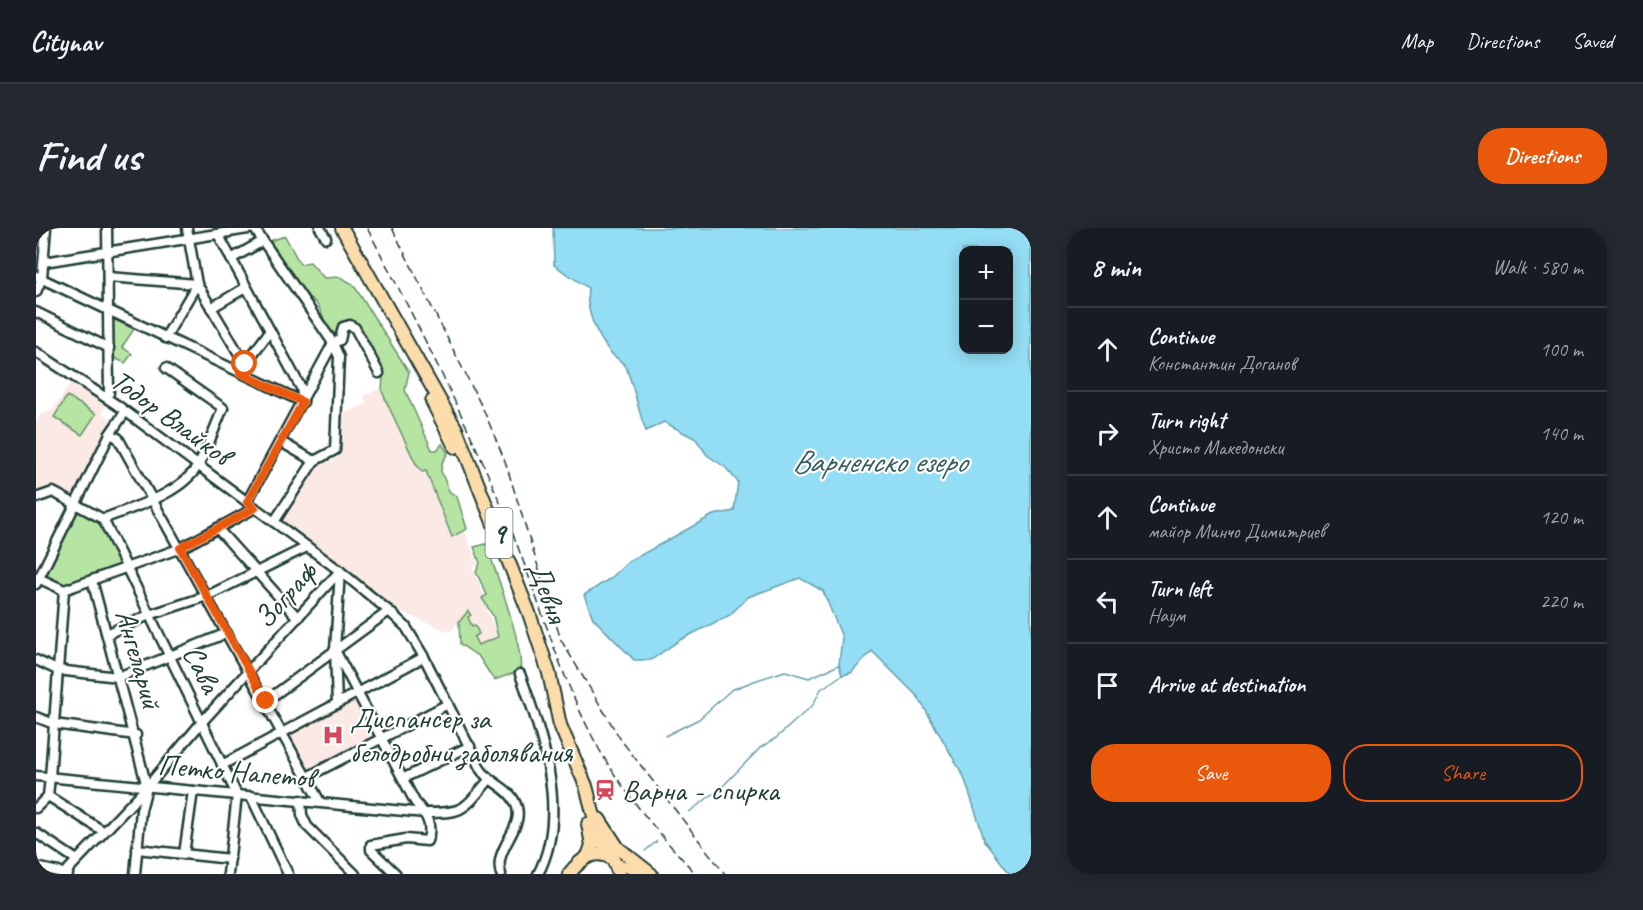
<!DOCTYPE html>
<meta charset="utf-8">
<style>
body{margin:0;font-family:Caveat,sans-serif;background:#242831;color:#f1f3f6}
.controls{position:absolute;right:18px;top:18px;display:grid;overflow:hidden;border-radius:12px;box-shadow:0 3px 15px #0003}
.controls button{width:54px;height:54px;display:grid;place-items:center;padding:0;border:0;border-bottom:2px solid #363941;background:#171b24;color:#f1f3f6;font:30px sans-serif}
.stop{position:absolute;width:18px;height:18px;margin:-14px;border:4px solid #ea580c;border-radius:50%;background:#fff}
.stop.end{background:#ea580c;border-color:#fff;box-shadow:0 2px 6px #0008}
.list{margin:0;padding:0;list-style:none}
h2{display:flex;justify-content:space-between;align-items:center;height:78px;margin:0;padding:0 24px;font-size:26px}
h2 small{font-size:20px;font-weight:400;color:#9ea1a6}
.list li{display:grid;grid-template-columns:39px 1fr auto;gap:18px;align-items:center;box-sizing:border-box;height:84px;padding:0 24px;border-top:2px solid #363941}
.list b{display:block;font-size:22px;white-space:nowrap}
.list p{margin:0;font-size:20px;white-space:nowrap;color:#9ea1a6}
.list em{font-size:20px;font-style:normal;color:#9ea1a6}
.actions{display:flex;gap:12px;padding:18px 24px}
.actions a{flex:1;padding:14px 0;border:2px solid #ea580c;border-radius:24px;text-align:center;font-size:21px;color:#ea580c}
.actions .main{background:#ea580c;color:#fff}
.icon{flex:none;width:33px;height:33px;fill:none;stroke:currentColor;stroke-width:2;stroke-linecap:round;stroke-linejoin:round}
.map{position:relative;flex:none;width:995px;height:646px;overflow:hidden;border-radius:24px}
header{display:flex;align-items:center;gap:36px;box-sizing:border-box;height:84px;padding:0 30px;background:#171b24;border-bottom:2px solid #363941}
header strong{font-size:28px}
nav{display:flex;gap:33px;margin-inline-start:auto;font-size:21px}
.intro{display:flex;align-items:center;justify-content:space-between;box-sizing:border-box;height:144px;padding:0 36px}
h1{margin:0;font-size:42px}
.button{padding:15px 27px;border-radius:24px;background:#ea580c;color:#fff;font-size:21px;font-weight:700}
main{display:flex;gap:36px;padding:0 36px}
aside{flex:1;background:#171b24;border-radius:24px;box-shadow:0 3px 15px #0003}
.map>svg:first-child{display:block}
</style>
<header>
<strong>Citynav</strong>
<nav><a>Map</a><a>Directions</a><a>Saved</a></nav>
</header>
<div class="intro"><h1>Find us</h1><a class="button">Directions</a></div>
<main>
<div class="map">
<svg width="995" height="646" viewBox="0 0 995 646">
<rect width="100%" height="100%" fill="#fff"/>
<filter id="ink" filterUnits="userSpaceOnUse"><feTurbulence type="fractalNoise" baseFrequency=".0167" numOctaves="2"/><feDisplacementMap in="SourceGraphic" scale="12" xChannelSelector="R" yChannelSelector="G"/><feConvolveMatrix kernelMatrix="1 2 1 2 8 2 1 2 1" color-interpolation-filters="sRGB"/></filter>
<g filter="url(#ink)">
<g fill="#fae9e4">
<path d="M 35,154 L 70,179 L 66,185 L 76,192 L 37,270 L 17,260 L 0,266 L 0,194 L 5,186 L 17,182 Z"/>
<path d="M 343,161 L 346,163 L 390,243 L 416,310 L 429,304 L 442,336 L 436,339 L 449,369 L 446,371 L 462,409 L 442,417 L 438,409 L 443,406 L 436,398 L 432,383 L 414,404 L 356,380 L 331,358 L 242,292 L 280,238 L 299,231 L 298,226 L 303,224 L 305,185 L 315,183 L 331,175 L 328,168 Z"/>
<path d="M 322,469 L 342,509 L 273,545 L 252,506 Z"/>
</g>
<g fill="#b6e4a3" stroke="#6a906c" stroke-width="1.5">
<path d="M 249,8 L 264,36 L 274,34 L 288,50 L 304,49 L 317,56 L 373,144 L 369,162 L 396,222 L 401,222 L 406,216 L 412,225 L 406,235 L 405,243 L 413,263 L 421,269 L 431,301 L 416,309 L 390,243 L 386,244 L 380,236 L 351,175 L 346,163 L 347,146 L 318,96 L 299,105 L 295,104 C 283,87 288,76 268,67 L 234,13 Z"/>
<path d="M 75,90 L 98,101 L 86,119 L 96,126 L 89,135 L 76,129 Z"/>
<path d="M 31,168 L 60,186 L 46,207 L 18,189 Z"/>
<path d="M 39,276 L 63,289 L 90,340 L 28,362 L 3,350 Z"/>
<path d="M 450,316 C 459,342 489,421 484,443 L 458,452 L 443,429 L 424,416 L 423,394 L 432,383 L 435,387 L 432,389 L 436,398 L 439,397 L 443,406 L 438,409 L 442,417 L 462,409 L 457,388 L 446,370 L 451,367 L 440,344 L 444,335 L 438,319 Z"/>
</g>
<path fill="#93ddf5" stroke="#659da8" stroke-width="1.5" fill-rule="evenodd" d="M 517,0 L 995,0 L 995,646 L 974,646 L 949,613 L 928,549 L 882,469 L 836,423 L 815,445 L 806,447 L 803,437 L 806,409 L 787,363 L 764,350 L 712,369 L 694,387 L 644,412 L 615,432 L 598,432 L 557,390 L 548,367 L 575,350 L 592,334 L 677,287 L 698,283 L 702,254 L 689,239 L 671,227 L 660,211 L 628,194 L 610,203 C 602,183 598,158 590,140 C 586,132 579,130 574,124 C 560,106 549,82 552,60 L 518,37 ZM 927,22 L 972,22 L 972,122 L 927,122 Z"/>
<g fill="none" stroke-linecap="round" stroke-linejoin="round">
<g stroke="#659da8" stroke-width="1.5">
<path d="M 629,508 L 663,491 L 695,462 L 718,453 L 749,443 L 773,450 L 803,437"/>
<path d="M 653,584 L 685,560 L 724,520 L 740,510 L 777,477 L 785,461 L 806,447"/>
<path d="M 609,623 L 621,613"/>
</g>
<defs>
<g id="minor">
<path d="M 71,0 L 73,165"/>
<path d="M 151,0 L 161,56 L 209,136"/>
<path d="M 218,0 L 297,115 L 303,129 L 299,222 L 278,233 L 238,294"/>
<path d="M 284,0 L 290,10"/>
<path d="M 182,6 L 265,160 L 267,173"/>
<path d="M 195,31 L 227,13"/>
<path d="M 8,34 L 218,0"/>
<path d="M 0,48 L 267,174"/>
<path d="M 72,49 L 161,56 L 129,110"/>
<path d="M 0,64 L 6,50 L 10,0"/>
<path d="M 175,80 L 209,60"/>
<path d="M 0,84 L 73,120"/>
<path d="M 0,124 L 81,177 L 304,343 L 353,383 L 370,399 L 388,429 L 445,542 C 454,555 473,560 479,574 C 492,599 456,620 465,646"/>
<path d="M 207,139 L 234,103"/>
<path d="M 74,206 L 82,210 L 284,574"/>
<path d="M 245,214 L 278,233"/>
<path d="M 0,270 L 17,264 L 67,291 L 201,567 L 192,646"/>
<path d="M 211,274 L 297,115 L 304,112 L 307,99 L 314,97 L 319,100 L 343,145"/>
<path d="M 67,291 C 97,279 145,267 163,236 C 172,219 179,199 187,180 L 130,140"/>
<path d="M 181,300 L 262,390"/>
<path d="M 0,349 L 28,362 L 145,320 L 219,280"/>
<path d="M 56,352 L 111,559 L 105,582 L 99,646"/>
<path d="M 0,356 L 74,206 L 89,184"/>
<path d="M 71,406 L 113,387 L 171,368 L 271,319"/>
<path d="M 299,422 L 379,574 C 389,585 398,597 391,613 L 370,611 L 335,617 L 335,622 L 360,646"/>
<path d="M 0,432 L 21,442 L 82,449 L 191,405"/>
<path d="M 484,446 C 506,506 534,585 502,646"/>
<path d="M 230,473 L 353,383"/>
<path d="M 301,476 L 299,422 L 304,343"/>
<path d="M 0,489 L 18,496 L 100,507"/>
<path d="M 186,537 L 388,429"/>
<path d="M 0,548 L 389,585 C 429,585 427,582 453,552"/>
<path d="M 271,549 L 412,476"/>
<path d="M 368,550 L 434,518"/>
<path d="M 12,568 L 67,603"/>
<path d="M 215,568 L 252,646"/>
<path d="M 265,572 L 266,587 L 271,598 L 319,646"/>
<path d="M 0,580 L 12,568 L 14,549 L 28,362"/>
<path d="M 0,605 L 41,632"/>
<path d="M 101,621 L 194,631"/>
<path d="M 148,626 L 157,563"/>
<path d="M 0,639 L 32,646"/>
<path d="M 28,646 L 111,559 L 165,495 L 304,343"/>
</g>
<path id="major" d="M 581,636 L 611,646"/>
<g id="highway">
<path d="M 306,0 L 420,201 L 493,385 L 513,445 L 524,497 L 550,558 L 564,611 L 575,629"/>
<path d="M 396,173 L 419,219"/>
<path d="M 563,591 L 582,620 L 615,646"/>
<path d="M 552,628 L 556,617 L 552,596"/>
<path d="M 533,646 C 545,631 559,619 577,631 L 583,646"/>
</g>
</defs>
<use href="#minor" stroke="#1f3d34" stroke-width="13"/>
<use href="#major" stroke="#1f3d34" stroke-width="15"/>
<use href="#highway" stroke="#1f3d34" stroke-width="16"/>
<use href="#minor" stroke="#fff" stroke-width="8"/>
<use href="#major" stroke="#fddcac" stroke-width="10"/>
<use href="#highway" stroke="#fddcac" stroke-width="12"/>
<g stroke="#1f3d34" stroke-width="1.5" stroke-dasharray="9 4.5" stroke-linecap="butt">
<path d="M 331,0 C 382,96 431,193 472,294 C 503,369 523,449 563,521 C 589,567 624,607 660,646"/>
<path d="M 356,0 L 448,183 L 469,233 L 525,412 L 585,512 L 689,646"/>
</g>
</g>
</g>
<g fill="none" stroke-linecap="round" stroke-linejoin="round" filter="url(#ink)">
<path stroke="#ea580c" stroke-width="8" d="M 209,136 L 204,145 L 267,174 L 211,274 L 219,280 L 144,320 L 230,473"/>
</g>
<defs>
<symbol id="hospital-bare" viewBox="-9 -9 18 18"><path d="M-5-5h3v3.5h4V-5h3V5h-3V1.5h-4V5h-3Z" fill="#d1495b" stroke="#fff" stroke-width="2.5" paint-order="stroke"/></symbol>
<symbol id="station-bare" viewBox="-9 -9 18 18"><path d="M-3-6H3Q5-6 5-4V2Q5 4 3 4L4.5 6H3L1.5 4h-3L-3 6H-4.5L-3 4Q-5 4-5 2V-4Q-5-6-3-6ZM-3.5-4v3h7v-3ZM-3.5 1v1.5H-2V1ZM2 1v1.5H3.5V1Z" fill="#d1495b" stroke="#fff" stroke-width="2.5" paint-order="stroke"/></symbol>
</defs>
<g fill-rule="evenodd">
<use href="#hospital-bare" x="282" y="492" width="30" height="30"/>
<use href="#station-bare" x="554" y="547" width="30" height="30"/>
</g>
<g text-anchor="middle" stroke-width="4.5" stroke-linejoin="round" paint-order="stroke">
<rect fill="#fff" stroke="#627771" stroke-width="1.5" x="449.5" y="280" width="27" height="50" rx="4.5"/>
<g font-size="28" font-weight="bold" fill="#1f3d34">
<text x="463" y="315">9</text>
</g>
<g font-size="30" fill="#1f3d34" stroke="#fff">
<text transform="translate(135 189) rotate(36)" y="10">Тодор Влайков</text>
<text transform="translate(512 364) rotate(70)" y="10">Девня</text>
<text transform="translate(249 367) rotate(-48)" y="10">Зограф</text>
<text transform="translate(103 431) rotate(74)" y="10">Ангеларий</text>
<text transform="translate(166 441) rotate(64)" y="10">Сава</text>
<text transform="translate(200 543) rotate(5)" y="10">Петко Напетов</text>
</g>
<g font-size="30" fill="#1f3d34" stroke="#fff" text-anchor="start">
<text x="314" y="500">Диспансер за<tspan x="314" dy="34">белодробни заболявания</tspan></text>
<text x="586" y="572">Варна - спирка</text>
</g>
<g font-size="32" font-style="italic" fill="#365d5b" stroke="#fff">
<text x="843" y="244">Варненско езеро</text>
</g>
</g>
</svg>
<div class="controls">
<button>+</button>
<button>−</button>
</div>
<div class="stop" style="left:209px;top:136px"></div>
<div class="stop end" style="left:230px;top:473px"></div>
</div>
<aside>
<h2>8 min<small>Walk · 580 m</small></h2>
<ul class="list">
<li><svg class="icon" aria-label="ahead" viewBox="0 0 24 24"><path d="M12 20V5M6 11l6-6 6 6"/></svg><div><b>Continue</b><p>Константин Доганов</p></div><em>100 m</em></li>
<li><svg class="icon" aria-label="right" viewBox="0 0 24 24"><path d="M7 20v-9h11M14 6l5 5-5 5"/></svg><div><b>Turn right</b><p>Христо Македонски</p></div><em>140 m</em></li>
<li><svg class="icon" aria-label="ahead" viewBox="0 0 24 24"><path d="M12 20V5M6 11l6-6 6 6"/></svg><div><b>Continue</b><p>майор Минчо Димитриев</p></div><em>120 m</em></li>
<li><svg class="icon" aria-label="left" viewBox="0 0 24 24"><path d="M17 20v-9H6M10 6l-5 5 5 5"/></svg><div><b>Turn left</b><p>Наум</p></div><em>220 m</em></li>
<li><svg class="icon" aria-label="arrive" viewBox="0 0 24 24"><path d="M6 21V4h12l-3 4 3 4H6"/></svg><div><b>Arrive at destination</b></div></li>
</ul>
<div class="actions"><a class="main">Save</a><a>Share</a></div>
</aside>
</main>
